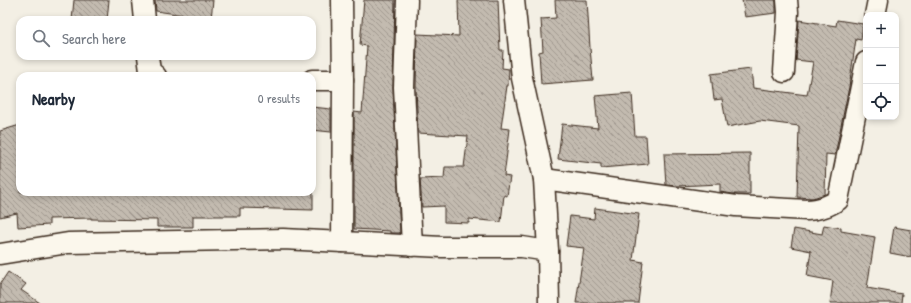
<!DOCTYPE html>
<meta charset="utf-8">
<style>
body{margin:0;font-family:"Patrick Hand",sans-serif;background:#f2f2f3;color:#1f2937}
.controls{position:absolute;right:12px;top:12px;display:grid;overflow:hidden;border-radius:8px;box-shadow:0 2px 6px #0003}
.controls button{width:36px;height:36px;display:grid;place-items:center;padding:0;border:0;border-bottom:1px solid #e0e1e3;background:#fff;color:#1f2937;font:20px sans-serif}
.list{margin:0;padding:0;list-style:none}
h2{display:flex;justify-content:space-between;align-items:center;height:52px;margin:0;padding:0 16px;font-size:17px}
h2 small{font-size:13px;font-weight:400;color:#747a83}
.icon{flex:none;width:22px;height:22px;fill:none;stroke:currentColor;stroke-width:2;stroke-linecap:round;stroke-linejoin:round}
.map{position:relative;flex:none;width:911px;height:303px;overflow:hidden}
.search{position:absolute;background:#fff;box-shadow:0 2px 6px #0003;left:16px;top:16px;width:300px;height:44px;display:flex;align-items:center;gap:10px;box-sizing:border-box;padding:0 14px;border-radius:12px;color:#747a83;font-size:15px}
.panel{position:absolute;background:#fff;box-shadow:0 2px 6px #0003;left:16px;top:72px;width:300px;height:124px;border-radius:12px}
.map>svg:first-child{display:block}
</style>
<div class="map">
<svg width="911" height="303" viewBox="0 0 911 303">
<defs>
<pattern id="building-back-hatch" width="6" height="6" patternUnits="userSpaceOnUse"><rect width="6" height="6" fill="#c3bbb0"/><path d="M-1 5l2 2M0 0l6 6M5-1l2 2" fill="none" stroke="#a0988f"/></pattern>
</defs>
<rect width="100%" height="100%" fill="#f3efe4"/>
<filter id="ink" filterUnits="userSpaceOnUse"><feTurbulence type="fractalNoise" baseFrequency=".025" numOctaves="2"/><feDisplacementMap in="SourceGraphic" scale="8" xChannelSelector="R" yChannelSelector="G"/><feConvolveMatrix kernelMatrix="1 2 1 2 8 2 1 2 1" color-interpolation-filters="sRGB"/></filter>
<g filter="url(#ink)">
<g fill="url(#building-back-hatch)" stroke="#3b2a1e">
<path d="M 74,0 L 109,0 L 107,20 L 72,20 Z"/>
<path d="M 155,0 L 213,0 L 211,19 L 156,11 Z"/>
<path d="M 364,0 L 395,0 L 393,88 L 400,233 L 390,233 L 390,231 L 354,229 L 354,112 L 362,113 L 367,46 L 360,45 Z"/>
<path d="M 458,0 L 498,0 L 500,50 L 503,50 L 502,68 L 509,69 L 508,86 L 507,86 L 501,128 L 510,129 L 504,176 L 510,177 L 507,196 L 504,195 L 501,222 L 469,219 L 469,223 L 444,222 L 444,206 L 422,207 L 420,179 L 444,178 L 445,167 L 464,167 L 468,136 L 418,133 L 416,87 L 417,34 L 459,36 Z"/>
<path d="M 555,0 L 587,0 L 590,48 L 593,80 L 541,84 L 539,52 L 543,51 L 541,19 L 556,18 Z"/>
<path d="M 742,0 L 776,0 L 776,13 L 745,17 Z"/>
<path d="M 799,20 L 836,26 L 837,20 L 863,24 L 861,40 L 856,39 L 849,87 L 835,155 L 826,154 L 825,194 L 813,198 L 797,197 L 799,126 L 760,121 L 727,127 L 722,99 L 714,100 L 711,74 L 751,69 L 753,88 L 807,95 L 813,62 L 796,60 Z"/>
<path d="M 632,93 L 635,136 L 646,136 L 648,164 L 601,168 L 601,164 L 558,159 L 562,124 L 598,128 L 595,96 Z"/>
<path d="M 312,107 L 331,109 L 331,132 L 312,130 Z"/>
<path d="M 20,125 L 20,192 L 313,192 L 313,210 L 240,208 L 240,216 L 193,216 L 193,227 L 157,227 L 157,220 L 91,219 L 91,218 L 49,219 L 49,225 L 18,227 L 17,213 L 0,217 L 0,131 Z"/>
<path d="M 750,153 L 750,194 L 733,194 L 720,192 L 720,184 L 677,186 L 666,185 L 664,154 Z"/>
<path d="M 595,208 L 639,214 L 633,260 L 643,262 L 638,303 L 576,303 L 584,248 L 566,246 L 570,216 L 594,219 Z"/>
<path d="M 824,225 L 841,228 L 841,231 L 875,237 L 867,288 L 902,294 L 901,303 L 830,303 L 833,281 L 807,276 L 811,251 L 791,247 L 794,229 L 822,234 Z"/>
<path d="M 894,227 L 911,230 L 911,257 L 890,253 Z"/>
<path d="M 8,272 L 26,284 L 21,290 L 40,303 L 0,303 L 0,284 Z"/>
</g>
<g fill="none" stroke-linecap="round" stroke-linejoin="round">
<defs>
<g id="minor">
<path d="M 143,0 L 145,20"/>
<path d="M 342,0 L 343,80 L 342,242"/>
<path d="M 407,0 L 404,87 L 412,246"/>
<path d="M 514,0 L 522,78 L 544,179 L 548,251 L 549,303"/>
<path d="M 875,15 L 878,0"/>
<path d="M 148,56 L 150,71 L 156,76"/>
<path d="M 784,72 L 788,12 L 787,0"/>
<path d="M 312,80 L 343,80"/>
<path d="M 544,179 L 736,206 L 807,210 C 820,209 827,207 838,200 L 866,62"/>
<path d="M 0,254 L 68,243 L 283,239 L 442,247 L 522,247 L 548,251"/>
</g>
</defs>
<use href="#minor" stroke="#3b2a1e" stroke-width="23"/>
<use href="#minor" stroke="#fbf7ec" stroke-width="20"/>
</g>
</g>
</svg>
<div class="controls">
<button>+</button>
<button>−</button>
<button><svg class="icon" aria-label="locate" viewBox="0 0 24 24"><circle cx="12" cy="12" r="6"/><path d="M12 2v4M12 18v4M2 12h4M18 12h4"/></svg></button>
</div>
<div class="search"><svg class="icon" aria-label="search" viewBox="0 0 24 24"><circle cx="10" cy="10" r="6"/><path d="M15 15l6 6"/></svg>Search here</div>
<section class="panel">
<h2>Nearby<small>0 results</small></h2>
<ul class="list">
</ul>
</section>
</div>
